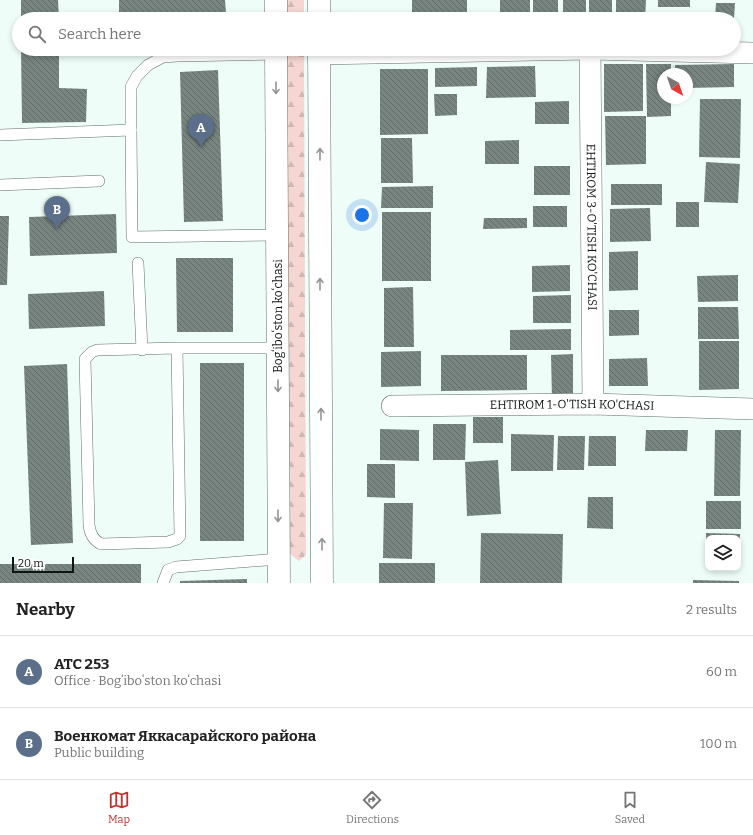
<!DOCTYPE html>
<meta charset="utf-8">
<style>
body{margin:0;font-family:Bitter,serif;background:#f2f2f2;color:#222}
.controls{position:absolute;right:12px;bottom:12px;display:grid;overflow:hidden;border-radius:8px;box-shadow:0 2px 6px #0003}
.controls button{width:36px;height:36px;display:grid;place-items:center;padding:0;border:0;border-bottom:1px solid #e0e0e0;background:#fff;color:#222;font:20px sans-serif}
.compass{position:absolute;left:657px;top:68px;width:36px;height:36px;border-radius:50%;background:#fff;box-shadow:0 2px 6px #0003;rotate:140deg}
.scale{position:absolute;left:12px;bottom:10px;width:62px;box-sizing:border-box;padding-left:4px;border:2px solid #101513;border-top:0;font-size:11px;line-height:14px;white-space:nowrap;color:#101513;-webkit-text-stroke:3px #fff;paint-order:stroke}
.you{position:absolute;left:362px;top:215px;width:14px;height:14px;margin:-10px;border:3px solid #fff;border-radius:50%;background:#1a73e8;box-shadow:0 0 0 6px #1a73e833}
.badge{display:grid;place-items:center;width:26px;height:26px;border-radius:50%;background:#c23330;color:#fff;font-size:13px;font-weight:700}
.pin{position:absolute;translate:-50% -33px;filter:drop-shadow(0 1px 2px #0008)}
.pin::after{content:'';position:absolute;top:21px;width:14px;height:12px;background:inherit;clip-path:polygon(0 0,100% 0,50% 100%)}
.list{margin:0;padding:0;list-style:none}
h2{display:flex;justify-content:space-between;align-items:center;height:52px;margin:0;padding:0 16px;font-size:17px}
h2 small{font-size:13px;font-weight:400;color:#767676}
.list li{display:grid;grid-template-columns:26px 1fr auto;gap:12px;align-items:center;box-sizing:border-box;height:72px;padding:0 16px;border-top:1px solid #e0e0e0}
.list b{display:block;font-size:15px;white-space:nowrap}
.list p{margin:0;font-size:13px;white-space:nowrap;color:#767676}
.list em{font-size:13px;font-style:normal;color:#767676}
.icon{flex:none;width:22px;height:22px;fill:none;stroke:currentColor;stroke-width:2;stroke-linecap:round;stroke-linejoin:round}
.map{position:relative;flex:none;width:753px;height:583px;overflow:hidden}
.search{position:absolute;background:#fff;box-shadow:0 2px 6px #0003;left:12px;right:12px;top:12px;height:44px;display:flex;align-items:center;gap:10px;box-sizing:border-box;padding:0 14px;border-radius:22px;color:#767676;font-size:15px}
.sheet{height:196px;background:#fff}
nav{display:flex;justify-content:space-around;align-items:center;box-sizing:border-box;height:56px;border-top:1px solid #e0e0e0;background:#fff;font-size:11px;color:#767676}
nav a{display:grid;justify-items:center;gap:2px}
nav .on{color:#c23330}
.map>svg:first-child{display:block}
</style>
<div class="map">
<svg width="753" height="583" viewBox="0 0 753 583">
<defs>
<pattern id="forest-firs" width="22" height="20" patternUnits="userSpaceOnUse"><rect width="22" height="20" fill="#f5d6d2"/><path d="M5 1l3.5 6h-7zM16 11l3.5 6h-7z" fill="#d1b7b3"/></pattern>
<pattern id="building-back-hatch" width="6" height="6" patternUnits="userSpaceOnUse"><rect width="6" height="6" fill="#788580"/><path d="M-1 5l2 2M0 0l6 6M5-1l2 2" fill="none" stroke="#616c68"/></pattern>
</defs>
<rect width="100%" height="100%" fill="#eefdf7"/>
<g fill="url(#forest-firs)">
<rect x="287" y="0" width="17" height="19"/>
<path d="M 287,49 L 304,49 L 306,555 L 299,561 L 290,554 Z"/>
</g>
<g fill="url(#building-back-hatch)">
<path d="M 21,0 L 58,0 L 59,19 L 21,19 Z"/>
<path d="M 119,0 L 225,0 L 226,13 L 119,15 Z"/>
<rect x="412" y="0" width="55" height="19"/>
<rect x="500" y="0" width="30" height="19"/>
<rect x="533" y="0" width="25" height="19"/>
<rect x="563" y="0" width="23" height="19"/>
<rect x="589" y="0" width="23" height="19"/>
<path d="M 616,0 L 646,0 L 645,19 L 616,19 Z"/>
<rect x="658" y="0" width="32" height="7"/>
<path d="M 716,3 L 735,3 L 734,19 L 715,19 Z"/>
<path d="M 21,49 L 59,49 L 59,88 L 87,89 L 86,122 L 22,123 Z"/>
<path d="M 604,64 L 643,64 L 643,111 L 604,112 Z"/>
<path d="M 646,64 L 671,64 L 671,74 L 663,74 L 663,98 L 671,98 L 671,116 L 647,117 Z"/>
<path d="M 734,64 L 734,87 L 687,88 L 687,74 L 675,74 L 675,65 Z"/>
<path d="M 535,66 L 536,97 L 486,98 L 487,67 Z"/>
<path d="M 477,67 L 477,86 L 435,87 L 435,68 Z"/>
<path d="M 380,69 L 428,69 L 428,134 L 380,135 Z"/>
<path d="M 218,70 L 223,221 L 184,222 L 180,72 Z"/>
<path d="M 434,94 L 457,94 L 457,115 L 435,116 Z"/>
<path d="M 700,99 L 741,99 L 740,158 L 699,157 Z"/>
<path d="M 569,101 L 569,124 L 535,124 L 535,102 Z"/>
<path d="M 605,116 L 646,116 L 646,164 L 606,165 Z"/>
<path d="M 381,138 L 412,138 L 413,183 L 381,183 Z"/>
<path d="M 519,140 L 519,164 L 485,164 L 485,141 Z"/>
<path d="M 706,162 L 740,164 L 738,203 L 704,202 Z"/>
<rect x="534" y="166" width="36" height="29"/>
<rect x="611" y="184" width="51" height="21"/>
<path d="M 433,186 L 433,208 L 381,208 L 382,187 Z"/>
<rect x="676" y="202" width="23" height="25"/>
<rect x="533" y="206" width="34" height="21"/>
<path d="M 650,208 L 651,241 L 610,242 L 610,209 Z"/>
<rect x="382" y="212" width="49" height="69"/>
<path d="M 116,214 L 117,253 L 30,256 L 29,217 Z"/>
<path d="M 0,216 L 9,216 L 7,285 L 0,285 Z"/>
<path d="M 484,218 L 527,218 L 527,228 L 483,229 Z"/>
<path d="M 638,251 L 638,290 L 609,291 L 609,252 Z"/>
<path d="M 176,258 L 233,258 L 233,332 L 177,332 Z"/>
<path d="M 570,265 L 570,291 L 532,292 L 532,266 Z"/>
<path d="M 738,275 L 738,301 L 698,302 L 697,276 Z"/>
<path d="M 413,287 L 414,347 L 384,347 L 384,288 Z"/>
<path d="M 104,291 L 105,326 L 29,329 L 28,294 Z"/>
<path d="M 571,295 L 571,323 L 533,323 L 533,296 Z"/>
<path d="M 698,307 L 738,307 L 739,339 L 698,339 Z"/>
<path d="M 609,310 L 639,310 L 639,335 L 609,336 Z"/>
<path d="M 571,329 L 571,350 L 510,350 L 510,330 Z"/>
<path d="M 699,341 L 739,341 L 739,389 L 699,390 Z"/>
<path d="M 421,351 L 421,386 L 381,387 L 381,352 Z"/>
<path d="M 573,354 L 573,399 L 552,399 L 551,355 Z"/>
<path d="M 441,355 L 527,355 L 527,390 L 441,391 Z"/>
<path d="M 647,358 L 648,386 L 609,386 L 609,359 Z"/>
<rect x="200" y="363" width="44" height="178"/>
<path d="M 67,364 L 73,543 L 31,545 L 24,366 Z"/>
<rect x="473" y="417" width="30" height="26"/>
<path d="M 433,424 L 466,424 L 465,460 L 433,460 Z"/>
<path d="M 380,429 L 419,430 L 419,461 L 380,460 Z"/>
<path d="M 646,430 L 688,430 L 687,451 L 645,451 Z"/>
<path d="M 715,430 L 741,430 L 740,496 L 714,496 Z"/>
<path d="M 511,434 L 554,435 L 553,471 L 511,471 Z"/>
<path d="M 558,436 L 585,436 L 584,470 L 557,470 Z"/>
<path d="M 589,436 L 616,436 L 616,466 L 588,466 Z"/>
<path d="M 498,460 L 501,514 L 467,516 L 465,462 Z"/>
<path d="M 367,464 L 395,464 L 395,498 L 367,497 Z"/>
<path d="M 588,497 L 613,497 L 613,529 L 587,528 Z"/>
<rect x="706" y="501" width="35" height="28"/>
<path d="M 384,503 L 413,503 L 412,559 L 383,558 Z"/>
<path d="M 481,533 L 563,534 L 562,583 L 480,583 Z"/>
<path d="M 706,533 L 740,534 L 739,555 L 738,555 L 738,538 L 708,538 L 708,561 L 706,561 Z"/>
<rect x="379" y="563" width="56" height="20"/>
<rect x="0" y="564" width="141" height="19"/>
<path d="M 247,579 L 247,583 L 180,583 L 180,581 Z"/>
<path d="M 693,580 L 739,581 L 739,583 L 693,583 Z"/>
</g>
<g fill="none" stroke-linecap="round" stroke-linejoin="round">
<defs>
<g id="service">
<path d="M 131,130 L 131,87 L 137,76 L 148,65 L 163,57 L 177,56 L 276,54"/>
<path d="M 0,135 L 131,130 L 132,237 L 277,235"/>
<path d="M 0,185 L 99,181"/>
<path d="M 138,263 L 142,350"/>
<path d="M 177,348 L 180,536 L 177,539 L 168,542 L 101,544 C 93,540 90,534 89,525 L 85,359 L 92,352 L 97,350 L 177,348 L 278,348"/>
<path d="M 163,583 L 168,570 L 176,567 L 279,559"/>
</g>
<g id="minor">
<path id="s1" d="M 590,49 L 593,404"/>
<path d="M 319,54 L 590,49 L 753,53"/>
<path id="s2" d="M 392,406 L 593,404 L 753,409"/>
</g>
<g id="tertiary">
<path d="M 276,0 L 276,19"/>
<path d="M 319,0 L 319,19"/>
<path d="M 276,49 L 279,583"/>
<path d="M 319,49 L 322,583"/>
</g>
</defs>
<use href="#service" stroke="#626f6b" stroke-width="12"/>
<use href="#minor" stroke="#626f6b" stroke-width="22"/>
<use href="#tertiary" stroke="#626f6b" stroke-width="23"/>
<use href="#service" stroke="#fff" stroke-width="11"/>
<use href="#minor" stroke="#fff" stroke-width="21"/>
<use href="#tertiary" stroke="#fff" stroke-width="22"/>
</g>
<defs><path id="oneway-shaft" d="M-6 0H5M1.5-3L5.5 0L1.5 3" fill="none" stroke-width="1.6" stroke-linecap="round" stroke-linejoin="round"/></defs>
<g stroke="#939695">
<use href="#oneway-shaft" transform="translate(276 88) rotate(90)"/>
<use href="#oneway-shaft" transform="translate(320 154) rotate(-90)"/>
<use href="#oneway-shaft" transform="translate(320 284) rotate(-90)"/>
<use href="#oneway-shaft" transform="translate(278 386) rotate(90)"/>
<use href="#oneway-shaft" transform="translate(321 414) rotate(-90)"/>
<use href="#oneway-shaft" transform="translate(278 516) rotate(90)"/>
<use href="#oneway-shaft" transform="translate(322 544) rotate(-90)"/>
</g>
<g text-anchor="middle" stroke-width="3.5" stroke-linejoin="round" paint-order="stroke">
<g font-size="12" fill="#101513" stroke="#fff">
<text dy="4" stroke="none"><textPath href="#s1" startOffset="178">EHTIROM 3-O'TISH KO'CHASI</textPath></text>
<text transform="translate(278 316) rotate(-90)" y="4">Bogʻiboʻston koʻchasi</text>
<text dy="4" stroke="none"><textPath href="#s2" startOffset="180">EHTIROM 1-O'TISH KO'CHASI</textPath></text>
</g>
</g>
</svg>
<div class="controls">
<button><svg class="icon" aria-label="layers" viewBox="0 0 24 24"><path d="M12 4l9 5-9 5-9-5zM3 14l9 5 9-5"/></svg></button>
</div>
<svg class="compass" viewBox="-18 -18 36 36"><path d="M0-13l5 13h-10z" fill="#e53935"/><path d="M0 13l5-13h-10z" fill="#767676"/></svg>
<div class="scale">20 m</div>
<div class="you"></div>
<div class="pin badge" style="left:201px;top:147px;background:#5c6f8a">A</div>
<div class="pin badge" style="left:57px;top:229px;background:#5c6f8a">B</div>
<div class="search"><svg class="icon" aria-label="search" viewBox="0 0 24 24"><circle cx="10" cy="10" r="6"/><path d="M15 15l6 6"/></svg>Search here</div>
</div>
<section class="sheet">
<h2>Nearby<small>2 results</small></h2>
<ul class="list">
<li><span class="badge" style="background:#5c6f8a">A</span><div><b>АТС 253</b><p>Office · Bogʻiboʻston koʻchasi</p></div><em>60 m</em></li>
<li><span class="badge" style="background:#5c6f8a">B</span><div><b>Военкомат Яккасарайского района</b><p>Public building</p></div><em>100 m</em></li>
</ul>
</section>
<nav>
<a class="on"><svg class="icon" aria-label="map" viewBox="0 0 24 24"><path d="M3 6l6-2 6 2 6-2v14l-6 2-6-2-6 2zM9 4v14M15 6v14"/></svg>Map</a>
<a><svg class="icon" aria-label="directions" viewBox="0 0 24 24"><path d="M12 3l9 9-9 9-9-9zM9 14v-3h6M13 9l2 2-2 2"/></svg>Directions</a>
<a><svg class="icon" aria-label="saved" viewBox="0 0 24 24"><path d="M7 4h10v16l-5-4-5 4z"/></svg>Saved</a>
</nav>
